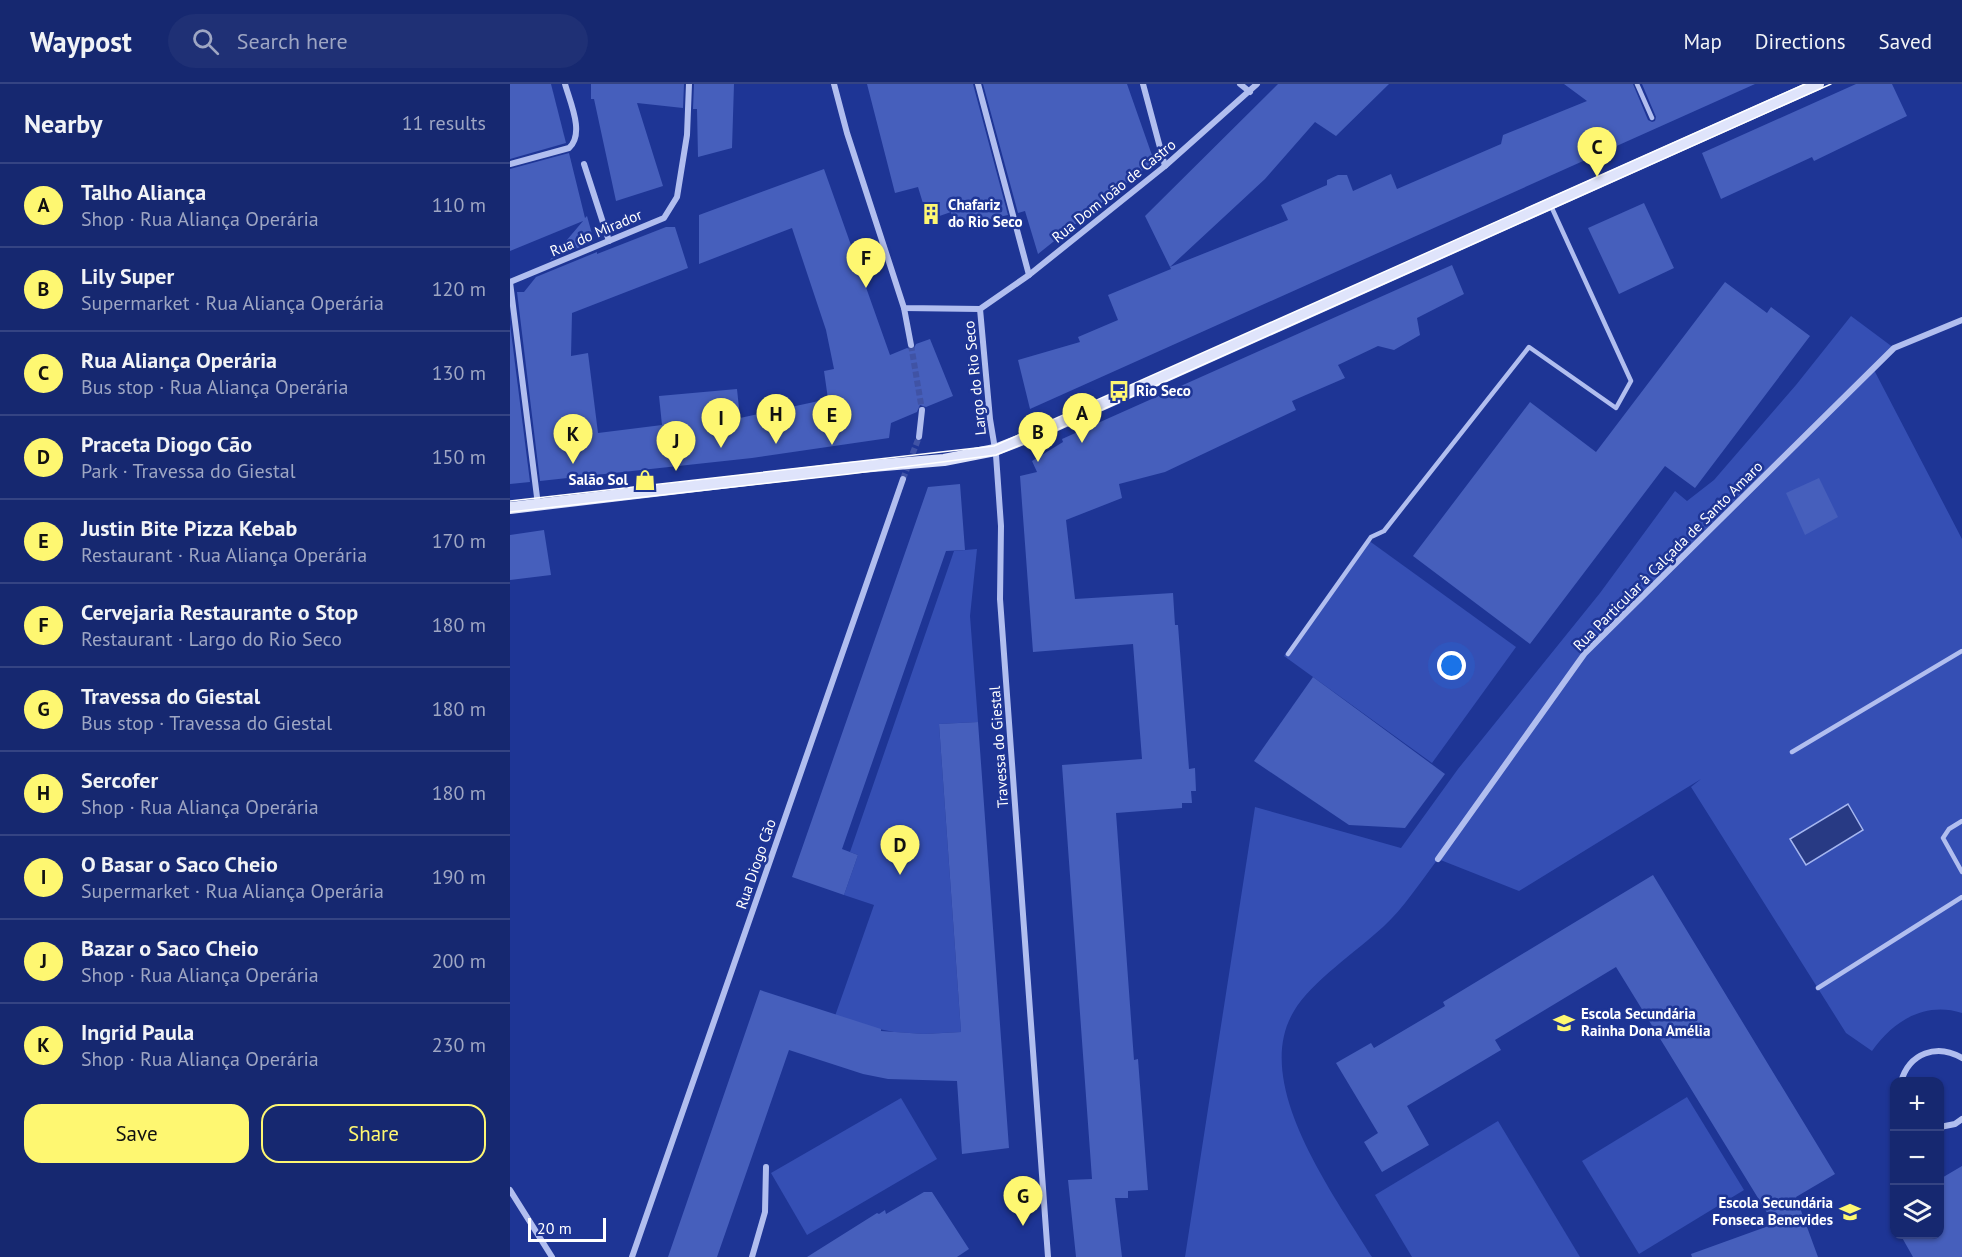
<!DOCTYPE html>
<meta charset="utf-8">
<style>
body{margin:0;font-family:"PT Sans",sans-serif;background:#1f3075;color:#f1f3f6}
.controls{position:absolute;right:18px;bottom:18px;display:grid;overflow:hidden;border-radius:12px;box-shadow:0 2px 4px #0004}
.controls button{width:54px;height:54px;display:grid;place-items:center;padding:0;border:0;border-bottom:2px solid #354483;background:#162870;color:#f1f3f6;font:30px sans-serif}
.scale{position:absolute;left:18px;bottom:15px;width:78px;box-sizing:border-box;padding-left:6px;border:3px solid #fff;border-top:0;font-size:16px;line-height:21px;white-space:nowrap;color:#fff;-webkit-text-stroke:4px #1e3595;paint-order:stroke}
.you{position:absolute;left:942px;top:582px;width:21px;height:21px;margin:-15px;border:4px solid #fff;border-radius:50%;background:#1a73e8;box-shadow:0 0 0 9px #1a73e833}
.badge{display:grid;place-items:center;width:39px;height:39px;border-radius:50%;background:#fef771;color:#111;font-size:20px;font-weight:700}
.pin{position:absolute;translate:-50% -50px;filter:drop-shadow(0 2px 3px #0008)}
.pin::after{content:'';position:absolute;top:32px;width:21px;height:18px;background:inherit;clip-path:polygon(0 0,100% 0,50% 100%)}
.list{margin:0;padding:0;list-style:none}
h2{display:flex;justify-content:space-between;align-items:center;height:78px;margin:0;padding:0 24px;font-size:26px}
h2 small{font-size:20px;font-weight:400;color:#9ea6c3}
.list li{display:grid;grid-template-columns:39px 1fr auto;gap:18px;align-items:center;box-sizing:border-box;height:84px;padding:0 24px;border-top:2px solid #354483}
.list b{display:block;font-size:22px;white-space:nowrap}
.list p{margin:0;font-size:20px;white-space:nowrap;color:#9ea6c3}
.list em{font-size:20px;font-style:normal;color:#9ea6c3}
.actions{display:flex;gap:12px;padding:18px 24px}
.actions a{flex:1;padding:14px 0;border:2px solid #fef771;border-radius:18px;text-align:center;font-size:21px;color:#fef771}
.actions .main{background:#fef771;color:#111}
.icon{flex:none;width:33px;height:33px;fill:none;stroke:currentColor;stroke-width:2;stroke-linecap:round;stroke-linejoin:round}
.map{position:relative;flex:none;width:1452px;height:1173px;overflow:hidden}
header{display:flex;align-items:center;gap:36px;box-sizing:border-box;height:84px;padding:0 30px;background:#162870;border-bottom:2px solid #354483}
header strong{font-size:28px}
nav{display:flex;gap:33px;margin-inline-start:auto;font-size:21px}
.search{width:420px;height:54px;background:#1f3075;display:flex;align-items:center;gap:15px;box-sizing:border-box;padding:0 21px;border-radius:33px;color:#9ea6c3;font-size:22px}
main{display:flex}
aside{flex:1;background:#162870}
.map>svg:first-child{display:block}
</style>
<header>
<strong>Waypost</strong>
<div class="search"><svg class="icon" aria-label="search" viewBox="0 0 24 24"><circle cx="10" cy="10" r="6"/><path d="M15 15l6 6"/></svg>Search here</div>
<nav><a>Map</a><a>Directions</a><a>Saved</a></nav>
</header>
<main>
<aside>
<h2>Nearby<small>11 results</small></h2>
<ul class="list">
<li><span class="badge">A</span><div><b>Talho Aliança</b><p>Shop · Rua Aliança Operária</p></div><em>110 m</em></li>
<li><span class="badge">B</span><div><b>Lily Super</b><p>Supermarket · Rua Aliança Operária</p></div><em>120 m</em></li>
<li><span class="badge">C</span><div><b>Rua Aliança Operária</b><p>Bus stop · Rua Aliança Operária</p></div><em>130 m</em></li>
<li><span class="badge">D</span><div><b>Praceta Diogo Cão</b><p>Park · Travessa do Giestal</p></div><em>150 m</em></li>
<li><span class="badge">E</span><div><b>Justin Bite Pizza Kebab</b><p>Restaurant · Rua Aliança Operária</p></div><em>170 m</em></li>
<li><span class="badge">F</span><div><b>Cervejaria Restaurante o Stop</b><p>Restaurant · Largo do Rio Seco</p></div><em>180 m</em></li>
<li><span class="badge">G</span><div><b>Travessa do Giestal</b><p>Bus stop · Travessa do Giestal</p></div><em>180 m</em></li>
<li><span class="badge">H</span><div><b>Sercofer</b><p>Shop · Rua Aliança Operária</p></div><em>180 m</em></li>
<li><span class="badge">I</span><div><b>O Basar o Saco Cheio</b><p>Supermarket · Rua Aliança Operária</p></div><em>190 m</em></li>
<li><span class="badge">J</span><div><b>Bazar o Saco Cheio</b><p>Shop · Rua Aliança Operária</p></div><em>200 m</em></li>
<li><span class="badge">K</span><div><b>Ingrid Paula</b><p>Shop · Rua Aliança Operária</p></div><em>230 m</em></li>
</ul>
<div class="actions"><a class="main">Save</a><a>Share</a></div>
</aside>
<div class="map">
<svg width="1452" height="1173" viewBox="0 0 1452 1173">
<rect width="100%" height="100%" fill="#1e3595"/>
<g fill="#354fb4">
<path d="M 1341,232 L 1384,264 L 1363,284 L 1452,455 L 1452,929 C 1415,917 1383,937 1362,967 L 1336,949 L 1181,703 L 1191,695 L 1009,807 L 928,775 C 911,797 893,825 873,843 C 847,867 801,898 784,927 C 740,999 825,1112 862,1173 L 675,1173 L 745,723 L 891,764 L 948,685 L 1090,509 L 1165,407 L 1177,417 L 1204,396 L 1286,301 Z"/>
<path d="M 858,456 L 1006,563 L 922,679 L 774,572 Z"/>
<path d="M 467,465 L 460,532 L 468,638 L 429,640 L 451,948 L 414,950 L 384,948 L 364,944 L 325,932 L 364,821 L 334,811 L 348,771 L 340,768 L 444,467 Z"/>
<path d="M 1177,1013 L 1234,1106 L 1129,1170 L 1072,1077 Z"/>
<path d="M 391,1014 L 427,1075 L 297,1151 L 261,1089 Z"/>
<path d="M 988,1037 L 1070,1173 L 902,1173 L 865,1111 Z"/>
</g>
<path fill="#283a84" stroke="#a5b6f0" stroke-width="1.5" d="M 1338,720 L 1353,746 L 1296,781 L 1280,755 Z"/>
<g fill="#465fbc">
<path d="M 0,0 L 41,0 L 56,59 L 0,75 Z"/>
<path d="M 81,0 L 174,0 L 173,24 L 127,19 L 153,102 L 106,117 L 84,15 L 81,15 Z"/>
<path d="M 184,0 L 224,0 L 222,64 L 188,73 L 187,25 L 183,25 Z"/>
<path d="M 357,0 L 463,0 L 498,131 L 444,143 L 441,128 L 418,136 L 408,103 L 385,109 Z"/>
<path d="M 473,0 L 617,0 L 644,77 L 528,170 L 515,127 L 508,129 Z"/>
<path d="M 768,0 L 879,0 L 826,52 L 805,38 L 755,95 L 660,183 L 635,132 Z"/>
<path d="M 1054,0 L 1123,0 L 1138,36 L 1142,38 L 1145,37 L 1146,33 L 1132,0 L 1245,0 L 520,325 L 508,276 L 570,258 L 568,253 L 608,236 L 598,211 L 661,185 L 660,183 L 778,136 L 771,121 L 817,101 L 817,96 L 828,91 L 837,91 L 843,107 L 881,90 L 887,105 L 991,60 L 993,51 L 1077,17 Z"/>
<path d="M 1346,0 L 1382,0 L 1397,32 L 1304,77 L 1302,73 L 1211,115 L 1192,69 Z"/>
<path d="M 59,69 L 75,134 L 77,132 L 84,157 L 40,176 L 73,137 L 0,167 L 0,85 Z"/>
<path d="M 314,85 L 380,271 L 397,264 L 403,266 L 406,260 L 420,255 L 443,312 L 416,323 L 410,321 L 407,328 L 381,339 L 379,354 L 242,374 L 30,397 L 7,208 L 14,208 L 26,193 L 87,168 L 87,170 L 156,143 L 165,143 L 178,184 L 62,229 L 61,272 L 78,269 L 88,349 L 152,341 L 149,312 L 227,305 L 230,334 L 318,315 L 314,287 L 324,285 L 316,246 L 282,144 L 189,180 L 189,131 Z"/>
<path d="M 1134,119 L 1164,184 L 1109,210 L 1078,144 Z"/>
<path d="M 942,181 L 954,210 L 907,234 L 910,251 L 884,266 L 868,262 L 828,281 L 835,294 L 782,317 L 786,326 L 655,388 L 609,400 L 612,414 L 556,436 L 565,515 L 663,509 L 665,541 L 668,541 L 679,685 L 685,684 L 686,707 L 681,707 L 682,719 L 672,719 L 672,724 L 606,729 L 624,976 L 628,975 L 638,1106 L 618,1107 L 618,1114 L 605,1114 L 612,1173 L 566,1173 L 558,1096 L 582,1095 L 552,681 L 632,675 L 623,560 L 523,568 L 510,392 L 527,388 L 522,377 L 553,358 L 552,355 Z"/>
<path d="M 1215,198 L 1257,229 L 1261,223 L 1300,252 L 1185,404 L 1155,382 L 1020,560 L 903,472 L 1020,318 L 1086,368 Z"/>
<path d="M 0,240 L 20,398 L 0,400 Z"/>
<path d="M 1309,394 L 1328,433 L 1295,451 L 1276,409 Z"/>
<path d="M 450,400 L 455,466 L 436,467 L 332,765 L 348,771 L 334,811 L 282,793 L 418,403 Z"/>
<path d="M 34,446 L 41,491 L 0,496 L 0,451 Z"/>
<path d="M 803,593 L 935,690 L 895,744 L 839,741 L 744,677 Z"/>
<path d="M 468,638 L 499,1064 L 452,1070 L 447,997 L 378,995 L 353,990 L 279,966 L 207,1173 L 158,1173 L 250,906 L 371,945 L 371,947 L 414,950 L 451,948 L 429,640 Z"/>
<path d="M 1143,791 L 1325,1090 L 1286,1113 L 1308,1173 L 1182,1173 L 1181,1170 L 1264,1140 L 1106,883 L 985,956 L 991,966 L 897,1022 L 919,1061 L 872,1088 L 854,1058 L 868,1049 L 826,979 L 861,959 L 864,964 L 935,922 L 933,918 Z"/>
<path d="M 1452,1082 L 1452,1173 L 1403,1173 L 1390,1150 L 1430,1150 L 1430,1095 Z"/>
<path d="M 414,1108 L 422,1108 L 459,1165 L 447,1173 L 297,1173 L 367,1129 L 369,1130 L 375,1126 L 376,1130 Z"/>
</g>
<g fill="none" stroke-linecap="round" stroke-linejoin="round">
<g stroke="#4053a5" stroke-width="6" stroke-dasharray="6 3" stroke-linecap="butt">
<path d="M 401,261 L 412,326"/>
<path d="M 393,395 L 409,353"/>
</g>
<g stroke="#b1beef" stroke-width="4.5">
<path d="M 1127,0 L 1142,34"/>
<path d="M 778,570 L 861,453 L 874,447 L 1019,263 L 1106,324 L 1121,297 L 1041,122"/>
<path d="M 1282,668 L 1452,567"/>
<path d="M 1452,737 L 1439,745 L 1433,754 L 1452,788"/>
<path d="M 1308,904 L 1452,813"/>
</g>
<g stroke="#b1beef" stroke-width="6">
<path d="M 324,0 L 337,49 L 394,224 L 470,225"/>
<path d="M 468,0 L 519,191"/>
<path d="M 633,0 L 655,82"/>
<path d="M 730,0 L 740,8"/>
<path d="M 0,80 L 59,64 C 75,50 60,18 55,0"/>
<path d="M 74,80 L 99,157"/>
<path d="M 0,198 L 154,134 L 167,113 L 177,51 L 179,0"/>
<path d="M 0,198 L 28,421"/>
<path d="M 394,224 L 401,261"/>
<path d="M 470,225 L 480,335 L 486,371 L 491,442 L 490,515 L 538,1173"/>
<path d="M 470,225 L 519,191 L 655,82 L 747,0"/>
<path d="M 409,353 L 412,326"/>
<path d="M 928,775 L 1075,569 L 1384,264 L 1452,236"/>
<path d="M 1391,998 C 1399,969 1427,959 1452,974"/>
<path d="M 1430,1043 L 1445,1040 L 1452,1035"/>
<path d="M 0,1106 L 42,1173"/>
<path d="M 122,1173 L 393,395"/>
<path d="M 242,1173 L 255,1128 L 256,1083"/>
</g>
<path stroke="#dfe4fb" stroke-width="12" d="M 0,424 L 339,384 L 434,376 L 485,366 L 531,348 L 1308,0"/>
<g stroke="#fff" stroke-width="1.5">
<path d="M 0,417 L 484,362 L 1295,0"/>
<path d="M 0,428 L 339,390 L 486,371 L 540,349 L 1321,0"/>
</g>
</g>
<defs>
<symbol id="building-bare" viewBox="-9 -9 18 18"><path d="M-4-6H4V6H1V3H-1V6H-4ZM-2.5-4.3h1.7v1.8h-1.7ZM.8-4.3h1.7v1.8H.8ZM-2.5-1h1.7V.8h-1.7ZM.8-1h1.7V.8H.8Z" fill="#fef771" stroke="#1e3595" stroke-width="2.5" paint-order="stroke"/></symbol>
<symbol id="bus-bare" viewBox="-9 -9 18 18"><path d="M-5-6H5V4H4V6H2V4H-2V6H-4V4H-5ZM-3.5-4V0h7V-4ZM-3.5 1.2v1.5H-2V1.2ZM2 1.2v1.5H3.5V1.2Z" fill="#fef771" stroke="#1e3595" stroke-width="2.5" paint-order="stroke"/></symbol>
<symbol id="shop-bare" viewBox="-9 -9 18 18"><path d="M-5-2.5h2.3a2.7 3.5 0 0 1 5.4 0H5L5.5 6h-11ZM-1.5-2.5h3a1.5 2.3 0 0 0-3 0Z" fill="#fef771" stroke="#1e3595" stroke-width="2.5" paint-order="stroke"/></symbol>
<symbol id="school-bare" viewBox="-9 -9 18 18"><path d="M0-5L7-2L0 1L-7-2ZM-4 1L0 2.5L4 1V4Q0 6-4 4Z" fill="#fef771" stroke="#1e3595" stroke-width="2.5" paint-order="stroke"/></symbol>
</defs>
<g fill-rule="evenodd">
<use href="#building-bare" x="406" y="115" width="30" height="30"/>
<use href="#bus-bare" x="594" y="292" width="30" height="30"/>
<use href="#shop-bare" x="120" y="381" width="30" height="30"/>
<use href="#school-bare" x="1039" y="924" width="30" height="30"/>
<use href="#school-bare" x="1325" y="1113" width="30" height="30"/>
</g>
<g text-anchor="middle" stroke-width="5" stroke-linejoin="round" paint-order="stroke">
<g font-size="15" fill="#fff" stroke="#1e3595">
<text transform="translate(604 107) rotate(-39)" y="5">Rua Dom João de Castro</text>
<text transform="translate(86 149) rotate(-23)" y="5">Rua do Mirador</text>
<text transform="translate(465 294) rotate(-96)" y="5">Largo do Rio Seco</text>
<text transform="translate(1158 472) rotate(-45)" y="5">Rua Particular à Calçada de Santo Amaro</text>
<text transform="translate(489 663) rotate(-94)" y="5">Travessa do Giestal</text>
<text transform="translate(246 780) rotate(-71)" y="5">Rua Diogo Cão</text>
</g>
<g font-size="15" font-weight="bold" fill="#fff" stroke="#1e3595" text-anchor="start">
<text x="438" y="126">Chafariz<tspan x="438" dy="17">do Rio Seco</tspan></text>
<text x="626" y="312">Rio Seco</text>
<text x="118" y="401" text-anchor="end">Salão Sol</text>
<text x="1071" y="935">Escola Secundária<tspan x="1071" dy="17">Rainha Dona Amélia</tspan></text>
<text x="1323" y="1124" text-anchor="end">Escola Secundária<tspan x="1323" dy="17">Fonseca Benevides</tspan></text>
</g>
</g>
</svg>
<div class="controls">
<button>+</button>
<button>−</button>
<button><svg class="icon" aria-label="layers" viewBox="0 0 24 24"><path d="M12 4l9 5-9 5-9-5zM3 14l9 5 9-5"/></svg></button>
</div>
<div class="scale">20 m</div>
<div class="you"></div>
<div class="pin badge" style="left:572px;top:359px">A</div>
<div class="pin badge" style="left:528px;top:378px">B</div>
<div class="pin badge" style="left:1087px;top:93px">C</div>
<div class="pin badge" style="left:390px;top:791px">D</div>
<div class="pin badge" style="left:322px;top:361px">E</div>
<div class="pin badge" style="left:356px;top:204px">F</div>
<div class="pin badge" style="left:513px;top:1142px">G</div>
<div class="pin badge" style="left:266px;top:360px">H</div>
<div class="pin badge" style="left:211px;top:364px">I</div>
<div class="pin badge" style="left:166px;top:387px">J</div>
<div class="pin badge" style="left:63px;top:380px">K</div>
</div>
</main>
